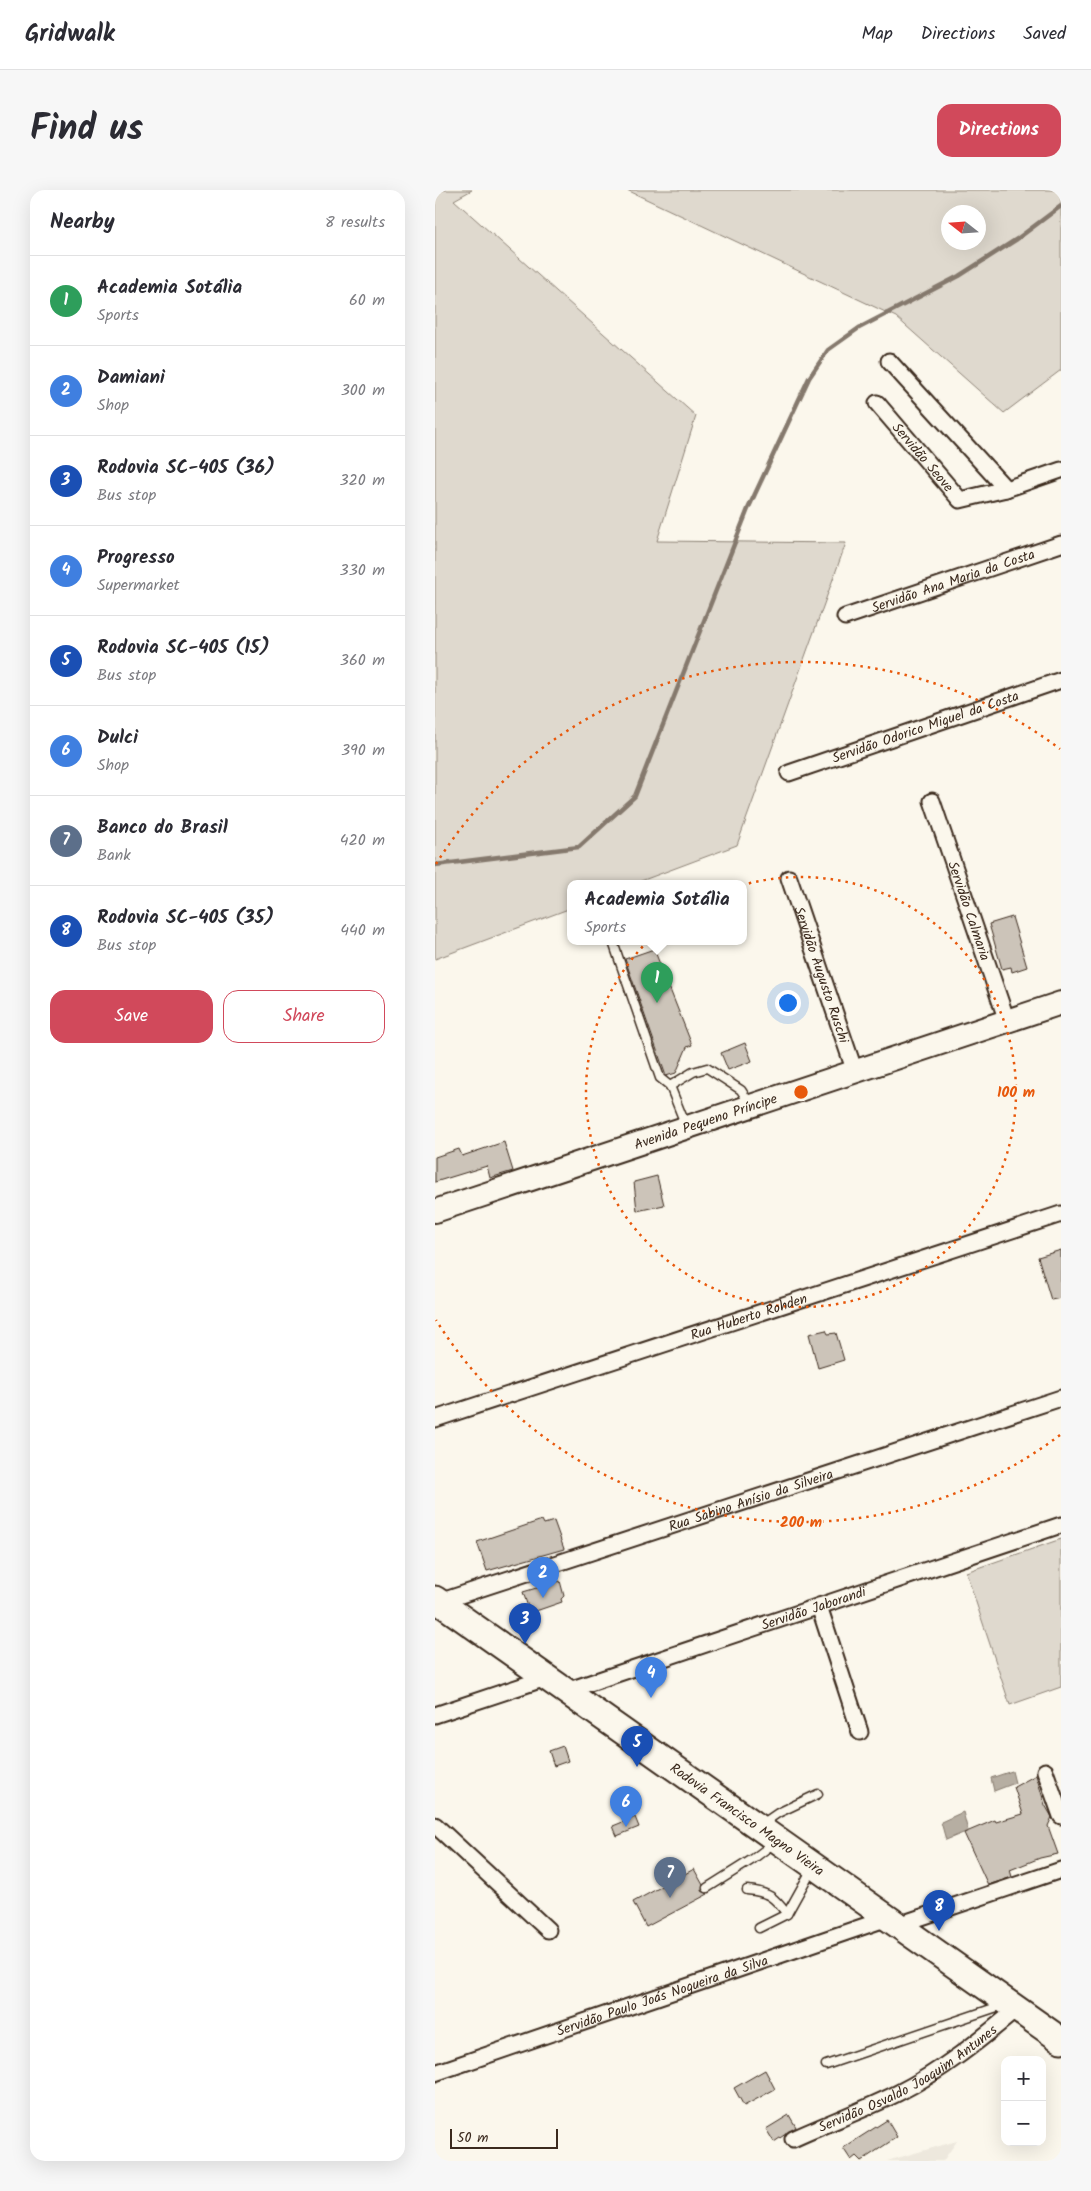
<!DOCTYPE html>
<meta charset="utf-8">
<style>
body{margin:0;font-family:Kalam,sans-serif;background:#f7f7f7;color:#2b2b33}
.controls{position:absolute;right:15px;bottom:15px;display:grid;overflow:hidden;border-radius:10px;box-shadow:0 5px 20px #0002}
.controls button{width:45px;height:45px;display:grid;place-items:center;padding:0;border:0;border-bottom:1px solid #e1e1e2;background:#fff;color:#2b2b33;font:25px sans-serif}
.compass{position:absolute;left:506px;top:15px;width:45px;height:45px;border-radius:50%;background:#fff;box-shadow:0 5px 20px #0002;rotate:287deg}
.scale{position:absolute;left:15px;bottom:12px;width:108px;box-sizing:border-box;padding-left:5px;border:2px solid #3b2a1e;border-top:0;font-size:14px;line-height:18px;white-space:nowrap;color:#3b2a1e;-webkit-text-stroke:4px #fbf7ec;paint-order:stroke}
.you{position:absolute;left:352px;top:812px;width:18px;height:18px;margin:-12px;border:4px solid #fff;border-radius:50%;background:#1a73e8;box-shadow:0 0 0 8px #1a73e833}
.badge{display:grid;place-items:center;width:32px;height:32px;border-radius:50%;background:#d1495b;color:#fff;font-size:16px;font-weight:700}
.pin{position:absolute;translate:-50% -41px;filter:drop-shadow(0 1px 2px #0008)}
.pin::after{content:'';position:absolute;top:26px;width:18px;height:15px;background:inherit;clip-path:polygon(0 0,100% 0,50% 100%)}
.popup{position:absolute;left:132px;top:690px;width:180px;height:65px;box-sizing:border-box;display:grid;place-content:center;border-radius:10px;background:#fff;filter:drop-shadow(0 1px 4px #0005);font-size:16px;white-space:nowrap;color:#7c7c81}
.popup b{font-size:19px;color:#2b2b33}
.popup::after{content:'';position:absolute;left:50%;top:100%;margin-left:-10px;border:10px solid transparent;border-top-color:#fff}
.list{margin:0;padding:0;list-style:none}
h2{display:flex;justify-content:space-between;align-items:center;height:65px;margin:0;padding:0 20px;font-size:21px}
h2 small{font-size:16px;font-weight:400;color:#7c7c81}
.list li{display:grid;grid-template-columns:32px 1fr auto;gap:15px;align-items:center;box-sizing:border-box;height:90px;padding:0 20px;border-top:1px solid #e1e1e2}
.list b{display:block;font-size:19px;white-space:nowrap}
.list p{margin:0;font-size:16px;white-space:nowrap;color:#7c7c81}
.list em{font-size:16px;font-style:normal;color:#7c7c81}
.actions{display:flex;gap:10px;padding:15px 20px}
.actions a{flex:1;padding:11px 0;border:1px solid #d1495b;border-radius:15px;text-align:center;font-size:18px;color:#d1495b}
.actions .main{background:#d1495b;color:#fff}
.map{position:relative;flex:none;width:626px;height:1971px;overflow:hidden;border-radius:15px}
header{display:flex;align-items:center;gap:30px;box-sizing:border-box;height:70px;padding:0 25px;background:#fff;border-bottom:1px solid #e1e1e2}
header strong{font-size:24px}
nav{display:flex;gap:28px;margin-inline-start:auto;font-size:18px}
.intro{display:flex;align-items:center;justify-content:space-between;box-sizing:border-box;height:120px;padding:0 30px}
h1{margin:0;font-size:35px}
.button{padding:12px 22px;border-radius:15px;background:#d1495b;color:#fff;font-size:18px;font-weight:700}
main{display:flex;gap:30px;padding:0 30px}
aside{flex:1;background:#fff;border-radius:15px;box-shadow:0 5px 20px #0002}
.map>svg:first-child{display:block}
</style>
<header>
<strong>Gridwalk</strong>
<nav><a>Map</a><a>Directions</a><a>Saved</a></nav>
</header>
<div class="intro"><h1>Find us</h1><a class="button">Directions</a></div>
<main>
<aside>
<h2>Nearby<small>8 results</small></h2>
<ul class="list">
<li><span class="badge" style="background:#2e9e5b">1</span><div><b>Academia Sotália</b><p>Sports</p></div><em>60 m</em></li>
<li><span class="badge" style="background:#3f7fe0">2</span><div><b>Damiani</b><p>Shop</p></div><em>300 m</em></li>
<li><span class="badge" style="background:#1a4fb4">3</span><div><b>Rodovia SC-405 (36)</b><p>Bus stop</p></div><em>320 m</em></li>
<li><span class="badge" style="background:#3f7fe0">4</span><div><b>Progresso</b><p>Supermarket</p></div><em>330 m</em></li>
<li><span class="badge" style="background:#1a4fb4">5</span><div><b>Rodovia SC-405 (15)</b><p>Bus stop</p></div><em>360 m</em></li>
<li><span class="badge" style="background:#3f7fe0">6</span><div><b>Dulci</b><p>Shop</p></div><em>390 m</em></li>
<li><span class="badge" style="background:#5c6f8a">7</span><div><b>Banco do Brasil</b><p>Bank</p></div><em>420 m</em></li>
<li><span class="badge" style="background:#1a4fb4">8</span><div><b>Rodovia SC-405 (35)</b><p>Bus stop</p></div><em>440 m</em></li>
</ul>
<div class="actions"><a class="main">Save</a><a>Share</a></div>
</aside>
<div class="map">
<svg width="626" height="1971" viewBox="0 0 626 1971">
<rect width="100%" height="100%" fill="#fbf7ec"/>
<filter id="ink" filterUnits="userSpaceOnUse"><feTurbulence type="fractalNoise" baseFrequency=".02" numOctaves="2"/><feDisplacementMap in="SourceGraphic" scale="10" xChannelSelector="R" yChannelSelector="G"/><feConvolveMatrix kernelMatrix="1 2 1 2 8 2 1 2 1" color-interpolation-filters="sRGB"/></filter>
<g filter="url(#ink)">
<path fill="#ede8dd" d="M 522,1951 L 508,1971 L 452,1971 Z"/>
<g fill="#dfd9ce" stroke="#8d8276" fill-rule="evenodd">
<path d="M 0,0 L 37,0 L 19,10 L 261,226 L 222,351 L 411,353 L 302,655 L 198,694 L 136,694 L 136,718 L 0,769 Z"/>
<path d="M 192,0 L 626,0 L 626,180 L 569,223 L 461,127 ZM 514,22 L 544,22 L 544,52 L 514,52 Z"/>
<path d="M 626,1349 L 626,1497 L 575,1515 L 531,1382 Z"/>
</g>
<g fill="#b6aea2" stroke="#85796d">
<path d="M 577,1581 L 580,1593 L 559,1601 L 556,1588 Z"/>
<path d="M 528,1622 L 533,1641 L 511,1650 L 506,1632 Z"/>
</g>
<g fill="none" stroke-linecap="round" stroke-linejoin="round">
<path stroke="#85796d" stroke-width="4.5" d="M 0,675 L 144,657 L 200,606 L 313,319 L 374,188 L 393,160 L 424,138 L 524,86 L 582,49 L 626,16"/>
</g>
<g fill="#ccc4b9" stroke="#3b2a1e">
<path d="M 577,727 L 592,777 L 577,782 L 576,777 L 567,779 L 554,734 Z"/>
<path d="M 219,759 L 257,855 L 252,857 L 241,883 L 231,886 L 190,769 Z"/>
<path d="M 310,853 L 317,871 L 293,880 L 286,863 Z"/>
<path d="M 69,952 L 78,981 L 55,988 L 52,976 L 0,992 L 0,967 L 24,959 L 27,966 Z"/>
<path d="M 222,986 L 229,1015 L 202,1021 L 199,992 Z"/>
<path d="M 626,1060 L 626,1108 L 616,1110 L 603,1067 Z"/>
<path d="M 391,1140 L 393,1144 L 401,1143 L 409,1170 L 383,1178 L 374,1144 Z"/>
<path d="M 107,1330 L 109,1334 L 119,1331 L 129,1359 L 52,1381 L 42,1352 Z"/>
<path d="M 125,1391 L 129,1406 L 126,1409 L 127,1412 L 95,1423 L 88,1402 Z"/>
<path d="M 128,1556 L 133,1571 L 119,1576 L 114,1561 Z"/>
<path d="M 601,1585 L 610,1615 L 617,1627 L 613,1636 L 623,1664 L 605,1668 L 575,1680 L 577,1687 L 553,1695 L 529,1643 L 560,1630 L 561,1632 L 588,1624 L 579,1597 Z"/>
<path d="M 200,1627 L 204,1637 L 182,1646 L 178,1636 Z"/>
<path d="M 259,1679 L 268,1695 L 267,1701 L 273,1704 L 211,1737 L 198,1712 Z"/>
<path d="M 330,1880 L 340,1899 L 309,1916 L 299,1898 Z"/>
<path d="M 354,1925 L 361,1937 L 339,1952 L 331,1939 Z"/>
<path d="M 452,1930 L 462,1947 L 426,1971 L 421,1966 L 416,1970 L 408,1958 Z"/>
</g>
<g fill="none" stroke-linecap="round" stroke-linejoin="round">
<defs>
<g id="service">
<path d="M 178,752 L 225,888 L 235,896"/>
<path d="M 251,936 L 235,896 L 258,882 L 272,878 L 306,900 L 315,914"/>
<path d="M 327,1634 L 343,1623 L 383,1604"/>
<path d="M 272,1698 L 318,1669 L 339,1653"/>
<path d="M 312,1700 C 334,1702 339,1707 352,1724"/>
<path d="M 324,1738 L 352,1724 L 377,1679"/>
<path d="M 391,1875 L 568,1815"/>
</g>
<g id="minor">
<path d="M 454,171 L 571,299"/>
<path id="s1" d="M 442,213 L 525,310 L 571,299 L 626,280"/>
<path id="s2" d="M 410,427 L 626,354"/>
<path id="s3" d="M 354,583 L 626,490"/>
<path id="s4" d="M 497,611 L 572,831"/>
<path id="s5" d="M 354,688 L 420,882"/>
<path id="s6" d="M 0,1229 L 626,1024"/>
<path id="s7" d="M 4,1412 L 626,1208"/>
<path d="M 384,1416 L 425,1542"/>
<path id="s8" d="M 131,1501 L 626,1335"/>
<path d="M 0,1525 L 111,1488"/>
<path d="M 610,1581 L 626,1626"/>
<path d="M 0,1635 L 113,1740"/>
<path d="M 463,1735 L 626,1680"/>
<path id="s9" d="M 0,1883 L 453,1728"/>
<path id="s10" d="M 358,1949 C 393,1933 429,1920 463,1903 C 507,1881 545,1850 582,1819"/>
</g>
<g id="secondary">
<path id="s11" d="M 0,1021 L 626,813"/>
</g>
<g id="primary">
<path id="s12" d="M 0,1409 L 626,1850"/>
</g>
</defs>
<use href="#service" stroke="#3b2a1e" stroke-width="11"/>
<use href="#minor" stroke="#3b2a1e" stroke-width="19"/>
<use href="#secondary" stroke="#3b2a1e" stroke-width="26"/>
<use href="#primary" stroke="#3b2a1e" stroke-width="29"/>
<use href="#service" stroke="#fbf7ec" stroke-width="8"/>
<use href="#minor" stroke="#fbf7ec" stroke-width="15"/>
<use href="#secondary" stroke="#fbf7ec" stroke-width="22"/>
<use href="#primary" stroke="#fbf7ec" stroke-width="25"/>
</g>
</g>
<g fill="none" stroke="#e8590c" stroke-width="2.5" stroke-dasharray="2.5 5">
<circle cx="366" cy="902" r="215"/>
<path d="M625 1245A430 430 0 0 1 1 1130M1 674A430 430 0 0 1 625 559"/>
</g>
<g text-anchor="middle" stroke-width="4" stroke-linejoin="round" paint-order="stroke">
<g font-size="14" fill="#3b2a1e" stroke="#fbf7ec">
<text dy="5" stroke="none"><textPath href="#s1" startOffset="71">Servidão Seove</textPath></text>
<text dy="5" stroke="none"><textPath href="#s2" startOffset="114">Servidão Ana Maria da Costa</textPath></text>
<text dy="5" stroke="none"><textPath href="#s3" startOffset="144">Servidão Odorico Miguel da Costa</textPath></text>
<text dy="5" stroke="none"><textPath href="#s4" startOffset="116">Servidão Calmaria</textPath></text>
<text dy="5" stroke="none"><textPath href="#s5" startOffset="102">Servidão Augusto Ruschi</textPath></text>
<text dy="5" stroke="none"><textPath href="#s11" startOffset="285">Avenida Pequeno Príncipe</textPath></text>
<text dy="5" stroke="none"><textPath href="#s6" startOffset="330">Rua Huberto Rohden</textPath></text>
<text dy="5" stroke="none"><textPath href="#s7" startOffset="328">Rua Sabino Anísio da Silveira</textPath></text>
<text dy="5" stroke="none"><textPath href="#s8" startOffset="261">Servidão Jaborandi</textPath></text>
<text dy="5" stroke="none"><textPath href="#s12" startOffset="382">Rodovia Francisco Magno Vieira</textPath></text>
<text dy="5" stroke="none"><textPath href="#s9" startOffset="240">Servidão Paulo Joás Nogueira da Silva</textPath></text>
<text dy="5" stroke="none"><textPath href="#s10" startOffset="130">Servidão Osvaldo Joaquim Antunes</textPath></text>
</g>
</g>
<circle cx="366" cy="902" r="8" fill="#e8590c" stroke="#fbf7ec" stroke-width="2.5"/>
<g font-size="15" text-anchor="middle" font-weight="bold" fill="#e8590c" stroke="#fbf7ec" stroke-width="4" stroke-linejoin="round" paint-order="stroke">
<text x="581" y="907">100 m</text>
<text x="366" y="1337">200 m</text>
</g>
</svg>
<div class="controls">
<button>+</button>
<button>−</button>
</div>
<svg class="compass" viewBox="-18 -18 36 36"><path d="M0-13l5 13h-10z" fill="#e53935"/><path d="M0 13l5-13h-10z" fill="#7c7c81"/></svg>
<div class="scale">50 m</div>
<div class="you"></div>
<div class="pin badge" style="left:222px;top:813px;background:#2e9e5b">1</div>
<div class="popup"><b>Academia Sotália</b>Sports</div>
<div class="pin badge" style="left:108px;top:1408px;background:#3f7fe0">2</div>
<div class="pin badge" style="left:90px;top:1454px;background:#1a4fb4">3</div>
<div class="pin badge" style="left:216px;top:1508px;background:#3f7fe0">4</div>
<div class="pin badge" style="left:202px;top:1577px;background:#1a4fb4">5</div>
<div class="pin badge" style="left:191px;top:1637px;background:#3f7fe0">6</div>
<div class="pin badge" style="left:235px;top:1708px;background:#5c6f8a">7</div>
<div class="pin badge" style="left:504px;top:1741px;background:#1a4fb4">8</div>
</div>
</main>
